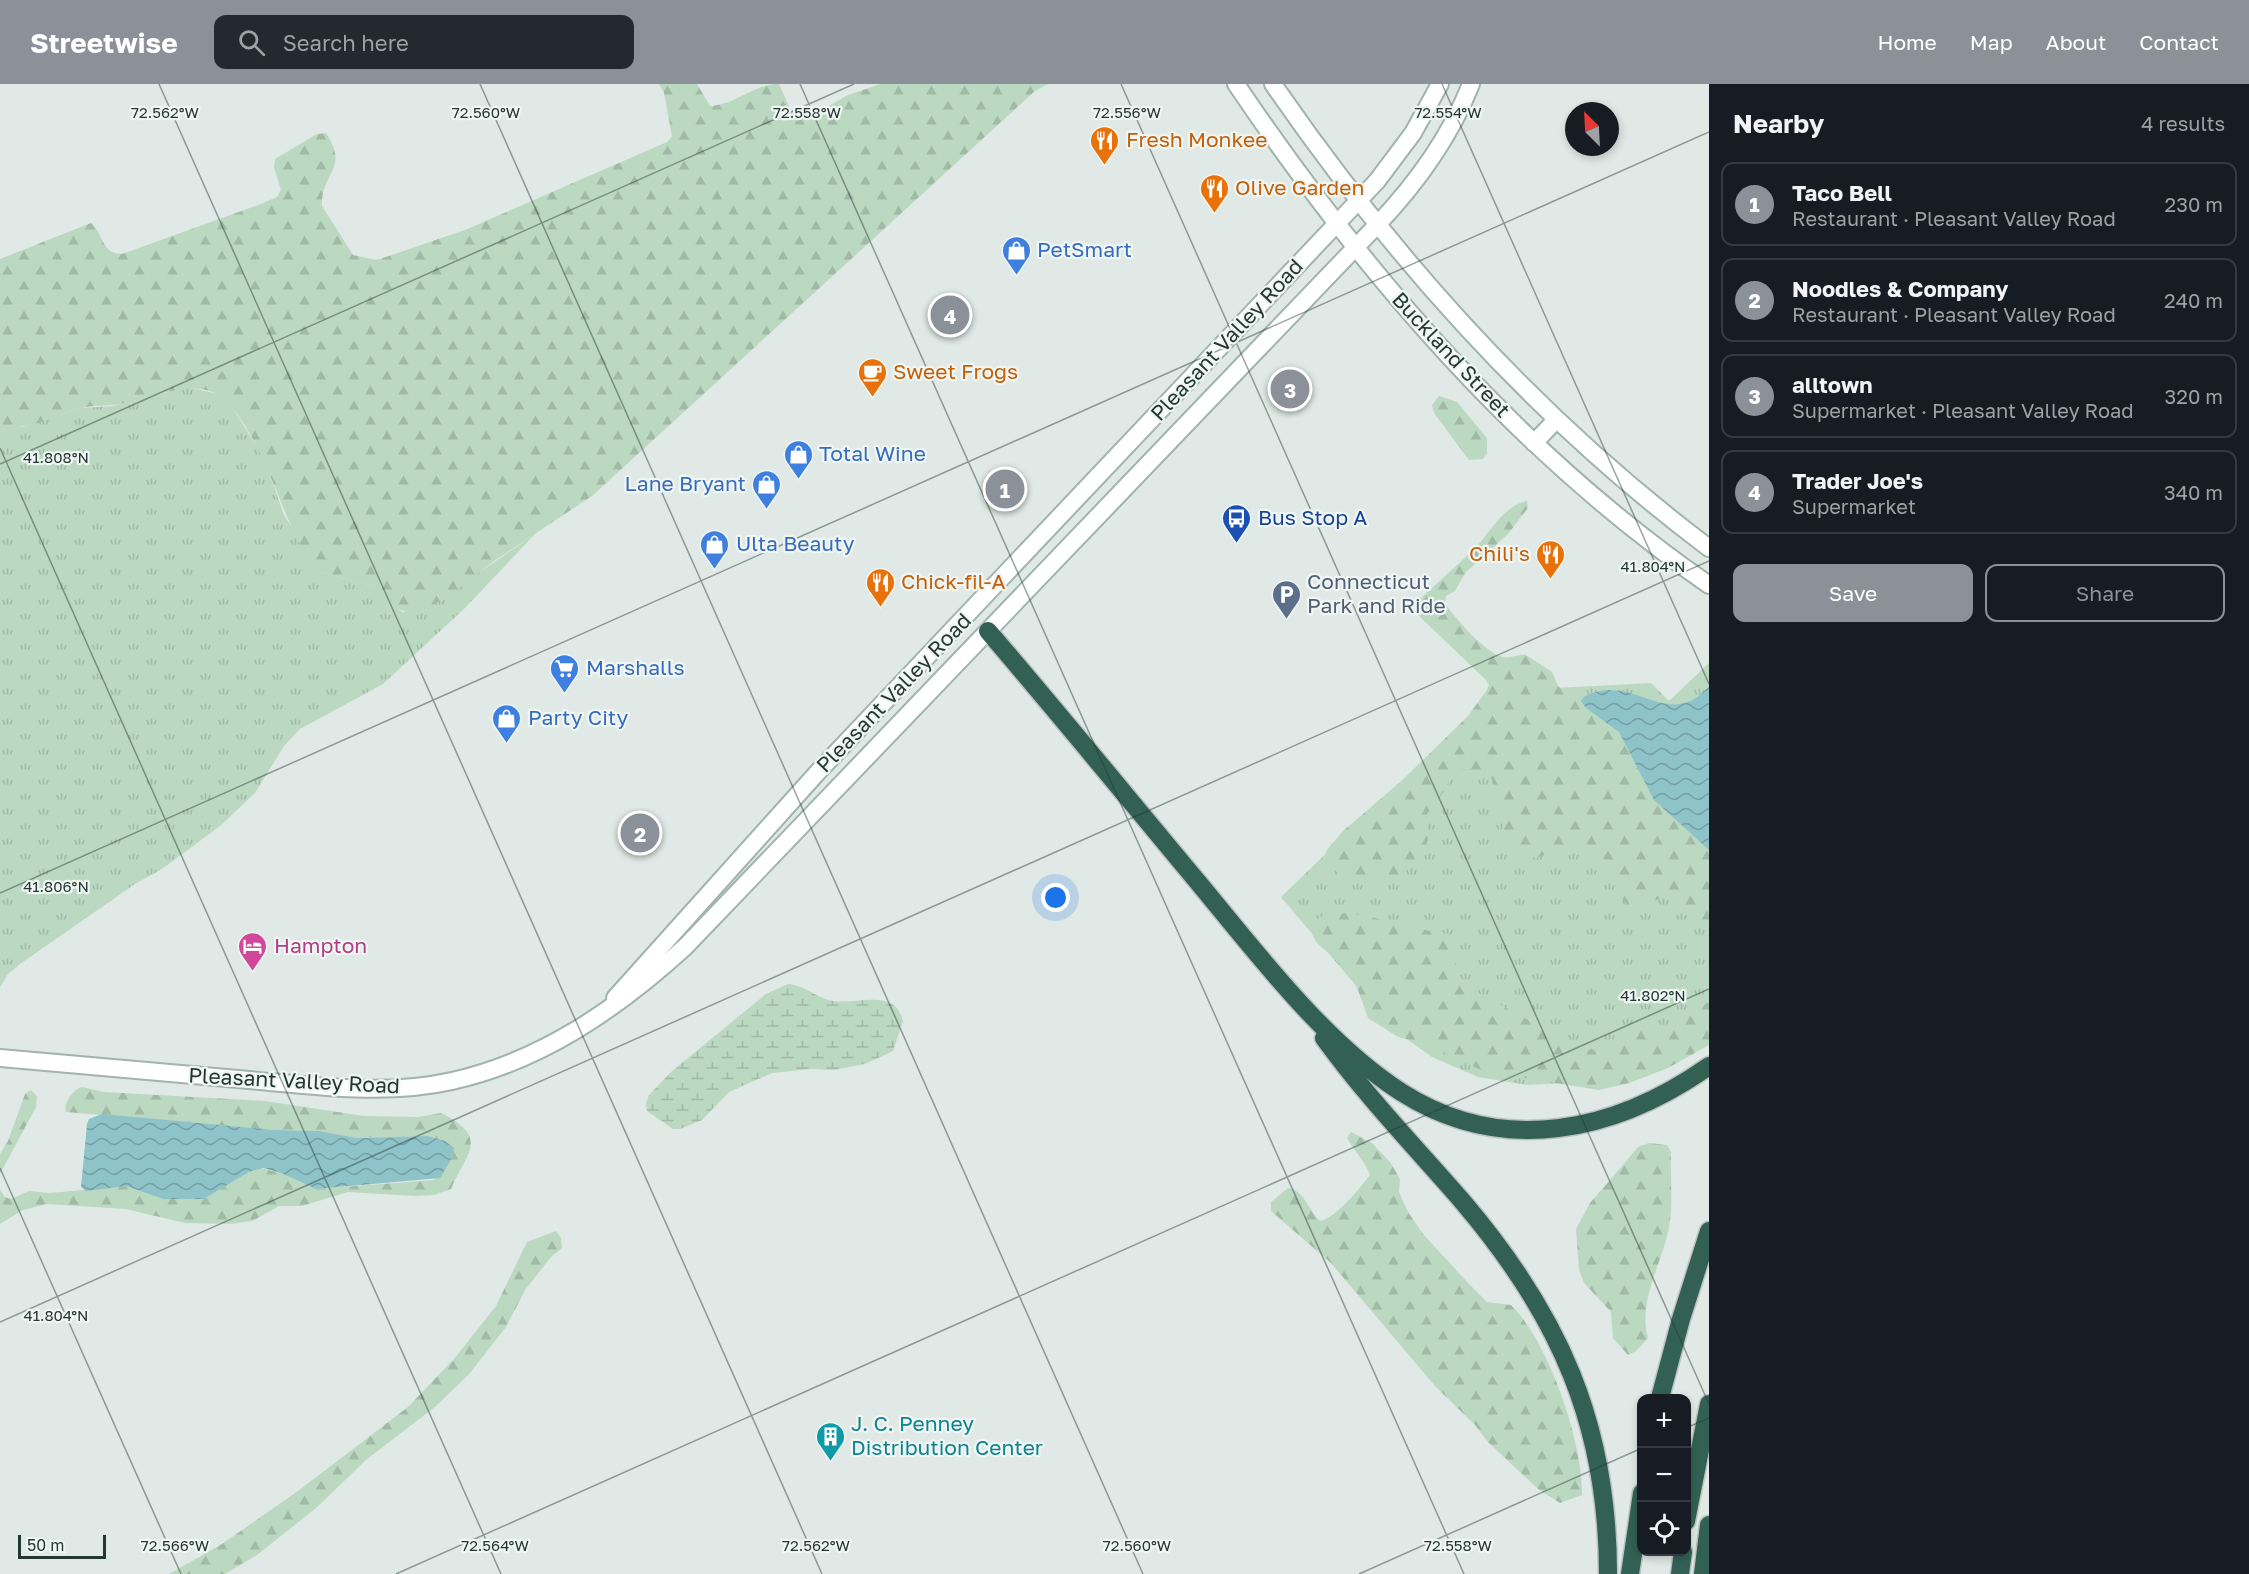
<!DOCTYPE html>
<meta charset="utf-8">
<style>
body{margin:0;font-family:"Golos Text",sans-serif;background:#242831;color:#f1f3f6}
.controls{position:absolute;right:18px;bottom:18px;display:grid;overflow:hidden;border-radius:12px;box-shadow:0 3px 9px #0003}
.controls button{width:54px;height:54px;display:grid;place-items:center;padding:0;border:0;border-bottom:2px solid #363941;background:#171b24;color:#f1f3f6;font:30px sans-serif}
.compass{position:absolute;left:1565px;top:18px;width:54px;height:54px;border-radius:50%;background:#171b24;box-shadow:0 3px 9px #0003;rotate:336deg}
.scale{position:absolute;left:18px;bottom:15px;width:88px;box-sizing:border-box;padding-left:6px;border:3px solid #233831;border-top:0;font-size:16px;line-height:21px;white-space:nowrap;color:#233831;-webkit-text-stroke:4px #f0f6f3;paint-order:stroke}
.you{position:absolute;left:1056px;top:814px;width:21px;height:21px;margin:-15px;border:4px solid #fff;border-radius:50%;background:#1a73e8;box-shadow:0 0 0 9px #1a73e833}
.badge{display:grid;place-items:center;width:39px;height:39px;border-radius:50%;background:#8c9099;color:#fff;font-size:20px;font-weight:700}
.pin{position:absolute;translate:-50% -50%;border:3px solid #fff;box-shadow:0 2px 6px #0006}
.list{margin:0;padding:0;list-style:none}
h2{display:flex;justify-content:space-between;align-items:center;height:78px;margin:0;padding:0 24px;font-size:26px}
h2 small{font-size:20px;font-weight:400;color:#9ea1a6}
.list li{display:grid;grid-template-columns:39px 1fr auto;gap:18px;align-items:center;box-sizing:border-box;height:84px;margin:0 12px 12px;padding:0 12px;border:2px solid #363941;border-radius:12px}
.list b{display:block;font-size:22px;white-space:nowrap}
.list p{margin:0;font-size:20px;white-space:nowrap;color:#9ea1a6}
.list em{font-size:20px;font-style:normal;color:#9ea1a6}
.actions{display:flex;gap:12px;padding:18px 24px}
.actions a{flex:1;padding:14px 0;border:2px solid #8c9099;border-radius:12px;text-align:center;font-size:21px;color:#8c9099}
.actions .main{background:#8c9099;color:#fff}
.icon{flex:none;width:33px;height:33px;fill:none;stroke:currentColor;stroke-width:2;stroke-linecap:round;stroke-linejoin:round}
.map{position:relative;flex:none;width:1709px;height:1490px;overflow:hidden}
header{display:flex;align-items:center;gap:36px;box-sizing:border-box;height:84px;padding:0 30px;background:#8c9099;color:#fff}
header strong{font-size:28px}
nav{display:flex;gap:33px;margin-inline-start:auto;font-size:21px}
.search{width:420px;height:54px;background:#242831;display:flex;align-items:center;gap:15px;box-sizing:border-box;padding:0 21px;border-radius:12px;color:#9ea1a6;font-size:22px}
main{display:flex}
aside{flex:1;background:#171b24}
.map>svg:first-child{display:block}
</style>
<header>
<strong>Streetwise</strong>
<div class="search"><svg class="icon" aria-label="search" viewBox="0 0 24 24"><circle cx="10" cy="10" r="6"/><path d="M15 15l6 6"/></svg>Search here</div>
<nav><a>Home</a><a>Map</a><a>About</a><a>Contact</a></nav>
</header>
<main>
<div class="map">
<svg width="1709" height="1490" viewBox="0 0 1709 1490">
<defs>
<pattern id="grass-tufts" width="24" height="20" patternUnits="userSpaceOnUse" patternTransform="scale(1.5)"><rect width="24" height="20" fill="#bbd8c1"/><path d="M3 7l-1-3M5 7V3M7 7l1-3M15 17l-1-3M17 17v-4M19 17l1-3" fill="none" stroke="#a0baa6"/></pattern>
<pattern id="forest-firs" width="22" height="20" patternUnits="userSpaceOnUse" patternTransform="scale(1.5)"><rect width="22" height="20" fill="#bbd8c1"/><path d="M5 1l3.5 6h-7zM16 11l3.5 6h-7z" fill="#a0baa6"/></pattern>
<pattern id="wetland-marsh" width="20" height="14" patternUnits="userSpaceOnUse" patternTransform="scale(1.5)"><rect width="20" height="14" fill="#bbd8c1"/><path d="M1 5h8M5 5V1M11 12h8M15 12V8" fill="none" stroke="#a0baa6"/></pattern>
<pattern id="water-waves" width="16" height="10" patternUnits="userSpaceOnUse" patternTransform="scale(1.5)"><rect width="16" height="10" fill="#8ec3c9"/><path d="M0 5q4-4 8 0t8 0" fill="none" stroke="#749fa4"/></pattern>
</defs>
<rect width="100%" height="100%" fill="#e0e9e5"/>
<g fill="url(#grass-tufts)">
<path d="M 187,303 L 218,310 L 230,320 L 263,372 L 284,431 L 320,488 L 372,502 L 402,528 L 425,526 L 535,450 L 465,524 L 383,600 L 300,645 L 284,662 L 255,709 L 220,742 L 162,785 L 135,800 L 20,880 L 8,890 L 0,903 L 0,342 L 23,343 L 82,324 L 113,322 Z"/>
<path d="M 1709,579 L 1709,926 L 1562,999 L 1528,1001 L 1478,993 L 1432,973 L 1404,953 L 1380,930 L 1281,813 L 1517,586 L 1536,605 L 1651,599 L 1669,617 Z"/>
</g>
<g fill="url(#forest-firs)">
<path d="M 659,0 L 697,0 L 710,22 C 736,21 753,0 779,0 L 792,29 L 800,33 L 827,23 L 848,11 L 881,0 L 1048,0 L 1035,7 L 592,412 L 494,477 L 456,507 L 425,526 L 410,529 L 395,524 L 372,502 L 320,488 L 314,484 C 280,433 270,370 231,322 C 203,287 155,314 120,320 C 106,323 93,320 79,325 C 54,332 27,348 0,342 L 0,175 L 91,139 C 104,150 101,170 122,170 L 261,120 L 277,113 L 281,106 L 274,83 L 275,75 L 317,50 L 326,49 C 350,86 321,87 322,122 L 353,171 L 377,176 L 465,146 L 667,58 L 672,52 L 664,9 Z"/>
<path d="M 1439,312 L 1457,318 L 1487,354 L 1487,369 L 1483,375 L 1469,376 L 1434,329 L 1432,321 Z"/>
<path d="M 1527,417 L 1528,424 L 1508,450 L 1466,488 L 1455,507 L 1446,512 L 1445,519 C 1455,534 1485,569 1503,573 C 1510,575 1518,570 1526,571 L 1552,588 L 1558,602 L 1616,645 L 1637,679 L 1654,716 L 1709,766 L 1709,846 L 1686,822 L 1669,813 L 1652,817 L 1632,827 L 1622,814 L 1614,783 L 1596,769 L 1578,762 L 1555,766 L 1537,774 L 1518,772 L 1513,767 L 1498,729 L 1492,695 C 1482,686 1464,681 1452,689 L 1445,706 L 1426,731 L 1428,755 L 1425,764 L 1399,793 L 1356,798 L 1340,796 L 1337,788 L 1322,776 L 1327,766 L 1342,748 L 1407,692 L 1468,632 L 1487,606 L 1489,601 L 1486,596 L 1417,530 L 1415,520 C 1434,501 1454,485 1473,466 C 1489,451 1503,421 1527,417 Z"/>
<path d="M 1347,829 L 1369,832 L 1400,842 L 1448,850 L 1454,856 L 1456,885 L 1466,902 L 1582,965 L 1596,966 L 1640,946 L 1657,945 L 1683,938 L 1709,917 L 1709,961 L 1668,984 L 1629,999 L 1599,1006 L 1483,987 L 1426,960 L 1398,953 L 1368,934 L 1354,895 L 1343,882 L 1317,859 L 1312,850 L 1313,838 L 1324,831 Z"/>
<path d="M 82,1003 L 104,1008 L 265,1017 L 364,1032 L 418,1033 L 441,1029 C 492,1054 465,1070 451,1105 L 434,1111 L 415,1112 L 348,1108 L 302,1122 L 279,1122 L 252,1137 L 231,1140 L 185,1139 L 126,1125 L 47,1120 L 23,1126 L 0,1140 L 0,1106 L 5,1113 L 11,1115 L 29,1107 L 50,1109 L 126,1102 L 163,1115 L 204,1115 L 249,1088 L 260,1084 L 281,1089 L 316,1105 L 434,1096 L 452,1074 L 453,1064 L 445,1057 L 428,1052 L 358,1054 L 319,1047 L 275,1046 L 66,1028 C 63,1020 73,1005 82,1003 Z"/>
<path d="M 31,1006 L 37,1012 L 36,1023 L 0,1090 L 0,1070 L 8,1057 L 25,1010 Z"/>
<path d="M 1351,1048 L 1372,1059 L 1390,1078 L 1400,1095 L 1399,1108 L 1408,1128 L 1423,1150 L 1470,1201 L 1487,1218 L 1511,1221 C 1549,1258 1583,1359 1582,1411 L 1560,1419 L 1538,1405 L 1488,1358 L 1475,1341 L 1435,1302 L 1331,1179 L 1271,1127 L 1271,1118 L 1288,1104 C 1305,1107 1309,1127 1320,1137 C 1336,1134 1360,1104 1370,1091 C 1365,1077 1354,1067 1347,1054 Z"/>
<path d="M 1649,1059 L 1667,1061 L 1671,1068 C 1670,1091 1673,1114 1670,1137 C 1665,1176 1637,1214 1648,1254 L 1636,1267 L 1628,1271 L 1613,1254 L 1611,1228 L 1584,1199 L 1579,1186 L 1576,1145 L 1590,1119 L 1611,1095 L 1638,1063 Z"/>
<path d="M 556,1147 L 561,1154 L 562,1164 L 551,1173 L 525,1206 L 506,1243 L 470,1289 L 435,1323 L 367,1375 L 316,1424 L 257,1471 L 225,1490 L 169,1490 L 222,1460 L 298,1407 L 408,1323 L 454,1275 L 496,1222 L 527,1158 Z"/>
</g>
<path fill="url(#wetland-marsh)" d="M 788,900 C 805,901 816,914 833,917 C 857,921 895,903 903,937 L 893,967 L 865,980 L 834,986 L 811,985 L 772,989 L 729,1008 L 702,1036 L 680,1045 L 673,1045 L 647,1027 L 646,1019 L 649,1011 L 672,987 L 766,910 Z"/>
<g fill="url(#water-waves)">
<path d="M 1709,602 L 1709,766 L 1654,716 L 1619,648 L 1586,624 L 1581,617 C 1584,611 1590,610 1596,608 C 1638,596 1672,646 1709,602 Z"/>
<path d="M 102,1030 L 275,1046 L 319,1047 L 358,1054 L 428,1052 L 445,1057 L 454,1064 L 452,1074 L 440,1094 L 316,1105 L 281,1089 L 263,1084 L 249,1088 L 204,1115 L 163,1115 L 126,1102 L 86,1107 L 81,1103 L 87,1040 L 89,1035 Z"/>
</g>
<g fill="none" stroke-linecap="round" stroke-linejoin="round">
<defs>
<g id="secondary">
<path d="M 1236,0 C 1365,191 1518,369 1709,501"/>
<path d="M 1273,0 C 1395,177 1537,335 1709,464"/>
<path d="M 1534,359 L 1555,337"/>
<path d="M 615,914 L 817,689 L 1377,97 L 1413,49 L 1440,0"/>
<path d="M 0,974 C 83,982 166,989 249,996 C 316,1002 386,1012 452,997 C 542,977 618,924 685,863 L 1377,141 C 1416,100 1450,53 1471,0"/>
</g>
<g id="highway">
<path d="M 988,547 C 1060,631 1131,718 1202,803 C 1259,872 1326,960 1401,1008 C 1503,1073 1615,1048 1709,982"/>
<path d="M 1324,954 C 1366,1012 1416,1064 1463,1118 C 1559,1231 1608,1340 1608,1490"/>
<path d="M 1660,1314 L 1681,1235 L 1709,1147"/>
<path d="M 1686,1437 L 1709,1320"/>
<path d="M 1630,1490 L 1642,1409"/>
<path d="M 1680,1490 L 1683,1468"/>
<path d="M 1703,1490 L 1709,1441"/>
</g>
</defs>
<use href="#secondary" stroke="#a1b4ac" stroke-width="20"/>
<use href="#highway" stroke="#bdc3c1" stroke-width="21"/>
<use href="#secondary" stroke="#fff" stroke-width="16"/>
<use href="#highway" stroke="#326154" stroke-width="18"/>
</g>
<path fill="none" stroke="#233831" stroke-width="1.5" stroke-opacity="0.45" d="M 159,0 L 822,1490M 480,0 L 1143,1490M 800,0 L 1464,1490M 1121,0 L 1709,1320M 1442,0 L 1709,600M 0,364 L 501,1490M 0,380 L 854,0M 0,809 L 1709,48M 0,1084 L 181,1490M 0,1238 L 1709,477M 1686,1344 L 1709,1334M 396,1490 L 1709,905M 1359,1490 L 1642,1364"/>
<defs>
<symbol id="restaurant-pin" viewBox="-11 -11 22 30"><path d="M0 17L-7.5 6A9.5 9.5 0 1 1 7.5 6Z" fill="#e8710a" stroke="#f0f6f3"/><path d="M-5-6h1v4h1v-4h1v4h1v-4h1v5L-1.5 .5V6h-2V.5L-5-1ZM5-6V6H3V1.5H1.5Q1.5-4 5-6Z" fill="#fff"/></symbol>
<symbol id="shop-pin" viewBox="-11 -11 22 30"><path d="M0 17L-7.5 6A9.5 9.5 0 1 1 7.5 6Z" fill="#3f7fe0" stroke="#f0f6f3"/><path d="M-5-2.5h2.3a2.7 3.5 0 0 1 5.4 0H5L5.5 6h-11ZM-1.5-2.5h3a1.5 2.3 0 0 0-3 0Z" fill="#fff"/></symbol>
<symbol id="cafe-pin" viewBox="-11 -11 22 30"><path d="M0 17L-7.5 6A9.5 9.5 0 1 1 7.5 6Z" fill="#e8710a" stroke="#f0f6f3"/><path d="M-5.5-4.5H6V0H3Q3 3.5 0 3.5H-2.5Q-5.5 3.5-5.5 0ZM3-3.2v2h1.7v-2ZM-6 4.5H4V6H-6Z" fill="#fff"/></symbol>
<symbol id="bus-pin" viewBox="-11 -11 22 30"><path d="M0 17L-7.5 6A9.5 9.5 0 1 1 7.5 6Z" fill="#1a4fb4" stroke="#f0f6f3"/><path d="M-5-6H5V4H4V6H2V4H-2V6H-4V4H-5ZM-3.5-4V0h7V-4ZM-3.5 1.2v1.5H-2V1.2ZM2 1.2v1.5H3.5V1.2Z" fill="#fff"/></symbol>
<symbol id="parking-pin" viewBox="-11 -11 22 30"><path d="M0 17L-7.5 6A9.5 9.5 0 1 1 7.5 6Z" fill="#5c6f8a" stroke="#f0f6f3"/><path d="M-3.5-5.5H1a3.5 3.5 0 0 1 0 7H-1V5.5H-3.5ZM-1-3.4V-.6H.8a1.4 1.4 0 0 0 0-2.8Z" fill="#fff"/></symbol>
<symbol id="supermarket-pin" viewBox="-11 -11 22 30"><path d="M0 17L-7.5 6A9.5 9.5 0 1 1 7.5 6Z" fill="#3f7fe0" stroke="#f0f6f3"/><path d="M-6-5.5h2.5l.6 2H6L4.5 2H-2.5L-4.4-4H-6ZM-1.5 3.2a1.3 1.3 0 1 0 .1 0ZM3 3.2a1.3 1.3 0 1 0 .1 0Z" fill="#fff"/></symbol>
<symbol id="hotel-pin" viewBox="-11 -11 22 30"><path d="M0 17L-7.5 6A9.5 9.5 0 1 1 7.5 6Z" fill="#d1479c" stroke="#f0f6f3"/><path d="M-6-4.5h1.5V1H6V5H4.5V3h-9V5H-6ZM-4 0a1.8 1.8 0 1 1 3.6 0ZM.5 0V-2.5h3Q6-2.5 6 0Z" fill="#fff"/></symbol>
<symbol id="building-pin" viewBox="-11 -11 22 30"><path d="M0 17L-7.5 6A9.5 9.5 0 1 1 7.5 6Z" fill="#0f9aa8" stroke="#f0f6f3"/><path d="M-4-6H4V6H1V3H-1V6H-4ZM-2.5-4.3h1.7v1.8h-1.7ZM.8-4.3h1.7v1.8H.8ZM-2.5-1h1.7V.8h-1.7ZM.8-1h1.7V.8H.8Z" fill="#fff"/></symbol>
</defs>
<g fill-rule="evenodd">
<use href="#restaurant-pin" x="1088" y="40" width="33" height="45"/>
<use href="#restaurant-pin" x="1198" y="88" width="33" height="45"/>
<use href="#shop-pin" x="1000" y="150" width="33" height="45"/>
<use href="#cafe-pin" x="856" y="272" width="33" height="45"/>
<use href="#shop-pin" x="782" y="354" width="33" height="45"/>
<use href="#shop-pin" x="750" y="384" width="33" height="45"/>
<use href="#bus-pin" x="1220" y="418" width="33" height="45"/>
<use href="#shop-pin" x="698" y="444" width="33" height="45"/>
<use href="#restaurant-pin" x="1534" y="454" width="33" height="45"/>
<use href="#restaurant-pin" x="864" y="482" width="33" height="45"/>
<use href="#parking-pin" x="1270" y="494" width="33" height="45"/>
<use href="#supermarket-pin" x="548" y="568" width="33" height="45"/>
<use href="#shop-pin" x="490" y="618" width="33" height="45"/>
<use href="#hotel-pin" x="236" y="846" width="33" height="45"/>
<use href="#building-pin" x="814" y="1336" width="33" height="45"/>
</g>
<g text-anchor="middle" stroke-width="4.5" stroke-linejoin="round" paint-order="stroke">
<g font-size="21" fill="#c56008" stroke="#f0f6f3" text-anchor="start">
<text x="1126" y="63">Fresh Monkee</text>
<text x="1235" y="111">Olive Garden</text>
<text x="893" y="295">Sweet Frogs</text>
<text x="1530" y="477" text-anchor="end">Chili's</text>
<text x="901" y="505">Chick-fil-A</text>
</g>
<g font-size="21" fill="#366cbe" stroke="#f0f6f3" text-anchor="start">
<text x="1037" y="173">PetSmart</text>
<text x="819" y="377">Total Wine</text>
<text x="746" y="407" text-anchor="end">Lane Bryant</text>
<text x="736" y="467">Ulta Beauty</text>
<text x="586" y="591">Marshalls</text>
<text x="528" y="641">Party City</text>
</g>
<g font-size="21" fill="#233831" stroke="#f0f6f3">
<text transform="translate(1227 256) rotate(-47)" y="7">Pleasant Valley Road</text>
<text transform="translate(1451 271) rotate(47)" y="7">Buckland Street</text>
<text transform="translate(894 609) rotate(-46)" y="7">Pleasant Valley Road</text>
<text transform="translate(294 997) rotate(3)" y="7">Pleasant Valley Road</text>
</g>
<g font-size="21" fill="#164399" stroke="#f0f6f3" text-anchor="start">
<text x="1258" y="441">Bus Stop A</text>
</g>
<g font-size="21" fill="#4e5e75" stroke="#f0f6f3" text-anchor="start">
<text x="1307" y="505">Connecticut<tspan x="1307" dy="24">Park and Ride</tspan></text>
</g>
<g font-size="21" fill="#b23c85" stroke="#f0f6f3" text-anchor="start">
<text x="274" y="869">Hampton</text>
</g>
<g font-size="21" fill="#0d838f" stroke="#f0f6f3" text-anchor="start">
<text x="851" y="1347">J. C. Penney<tspan x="851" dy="24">Distribution Center</tspan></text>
</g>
</g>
<g font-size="15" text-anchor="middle" fill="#233831" stroke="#f0f6f3" stroke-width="4.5" stroke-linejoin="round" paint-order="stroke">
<text x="165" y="34">72.562°W</text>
<text x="486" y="34">72.560°W</text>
<text x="807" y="34">72.558°W</text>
<text x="1127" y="34">72.556°W</text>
<text x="1448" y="34">72.554°W</text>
<text x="56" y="379">41.808°N</text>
<text x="1653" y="488">41.804°N</text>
<text x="56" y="808">41.806°N</text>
<text x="1653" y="917">41.802°N</text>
<text x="56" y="1237">41.804°N</text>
<text x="175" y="1467">72.566°W</text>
<text x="495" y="1467">72.564°W</text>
<text x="816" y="1467">72.562°W</text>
<text x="1137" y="1467">72.560°W</text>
<text x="1458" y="1467">72.558°W</text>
</g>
</svg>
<div class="controls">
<button>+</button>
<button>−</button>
<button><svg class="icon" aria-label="locate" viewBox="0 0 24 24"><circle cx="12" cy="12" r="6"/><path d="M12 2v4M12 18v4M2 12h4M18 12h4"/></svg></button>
</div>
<svg class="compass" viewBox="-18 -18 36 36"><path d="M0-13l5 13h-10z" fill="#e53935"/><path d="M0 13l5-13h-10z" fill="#9ea1a6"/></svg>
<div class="scale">50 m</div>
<div class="you"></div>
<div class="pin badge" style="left:1005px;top:405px">1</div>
<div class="pin badge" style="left:640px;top:749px">2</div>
<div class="pin badge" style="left:1290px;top:305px">3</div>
<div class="pin badge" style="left:950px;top:231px">4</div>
</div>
<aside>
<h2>Nearby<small>4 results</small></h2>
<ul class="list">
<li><span class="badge">1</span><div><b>Taco Bell</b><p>Restaurant · Pleasant Valley Road</p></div><em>230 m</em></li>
<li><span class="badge">2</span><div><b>Noodles &amp; Company</b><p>Restaurant · Pleasant Valley Road</p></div><em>240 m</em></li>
<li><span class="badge">3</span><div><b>alltown</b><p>Supermarket · Pleasant Valley Road</p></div><em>320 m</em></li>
<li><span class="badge">4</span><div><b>Trader Joe's</b><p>Supermarket</p></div><em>340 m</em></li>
</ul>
<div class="actions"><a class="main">Save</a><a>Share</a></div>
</aside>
</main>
